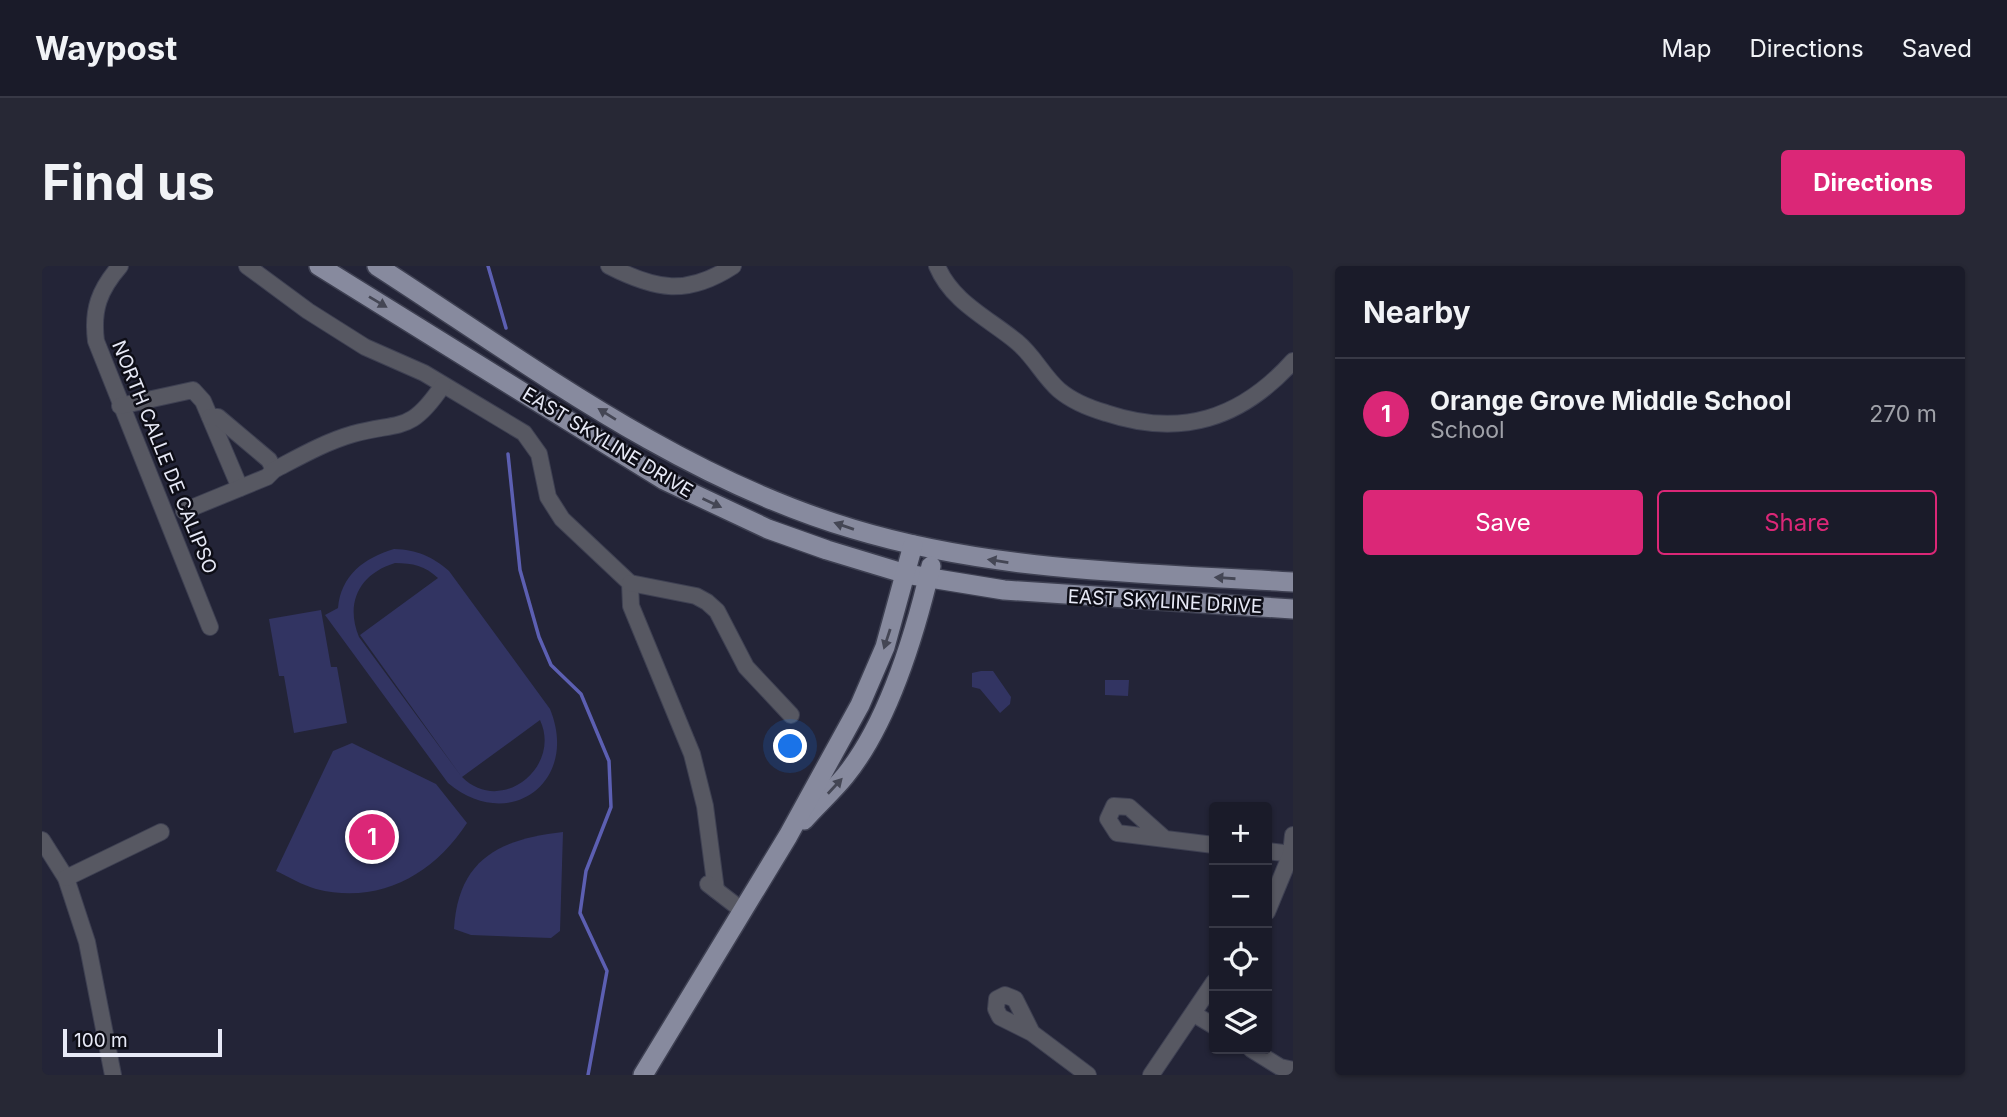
<!DOCTYPE html>
<meta charset="utf-8">
<style>
body{margin:0;font-family:Inter,sans-serif;background:#272835;color:#f1f3f6}
.controls{position:absolute;right:21px;bottom:21px;display:grid;overflow:hidden;border-radius:7px;box-shadow:0 2px 5px #0004}
.controls button{width:63px;height:63px;display:grid;place-items:center;padding:0;border:0;border-bottom:2px solid #383946;background:#1a1b29;color:#f1f3f6;font:35px sans-serif}
.scale{position:absolute;left:21px;bottom:18px;width:159px;box-sizing:border-box;padding-left:7px;border:4px solid #e7e9f6;border-top:0;font-size:19px;line-height:24px;white-space:nowrap;color:#e7e9f6;-webkit-text-stroke:5px #0e0e17;paint-order:stroke}
.you{position:absolute;left:749px;top:481px;width:24px;height:24px;margin:-18px;border:5px solid #fff;border-radius:50%;background:#1a73e8;box-shadow:0 0 0 10px #1a73e833}
.badge{display:grid;place-items:center;width:46px;height:46px;border-radius:50%;background:#db2777;color:#fff;font-size:23px;font-weight:700}
.pin{position:absolute;translate:-50% -50%;border:4px solid #fff;box-shadow:0 2px 7px #0006}
.list{margin:0;padding:0;list-style:none}
h2{display:flex;justify-content:space-between;align-items:center;height:91px;margin:0;padding:0 28px;font-size:30px}
h2 small{font-size:23px;font-weight:400;color:#9fa1a8}
.list li{display:grid;grid-template-columns:46px 1fr auto;gap:21px;align-items:center;box-sizing:border-box;height:112px;padding:0 28px;border-top:2px solid #383946}
.list b{display:block;font-size:26px;white-space:nowrap}
.list p{margin:0;font-size:23px;white-space:nowrap;color:#9fa1a8}
.list em{font-size:23px;font-style:normal;color:#9fa1a8}
.actions{display:flex;gap:14px;padding:21px 28px}
.actions a{flex:1;padding:16px 0;border:2px solid #db2777;border-radius:7px;text-align:center;font-size:24px;color:#db2777}
.actions .main{background:#db2777;color:#fff}
.icon{flex:none;width:38px;height:38px;fill:none;stroke:currentColor;stroke-width:2;stroke-linecap:round;stroke-linejoin:round}
.map{position:relative;flex:none;width:1251px;height:809px;overflow:hidden;border-radius:7px}
header{display:flex;align-items:center;gap:42px;box-sizing:border-box;height:98px;padding:0 35px;background:#1a1b29;border-bottom:2px solid #383946}
header strong{font-size:33px}
nav{display:flex;gap:38px;margin-inline-start:auto;font-size:24px}
.intro{display:flex;align-items:center;justify-content:space-between;box-sizing:border-box;height:168px;padding:0 42px}
h1{margin:0;font-size:49px}
.button{padding:18px 32px;border-radius:7px;background:#db2777;color:#fff;font-size:24px;font-weight:700}
main{display:flex;gap:42px;padding:0 42px}
aside{flex:1;background:#1a1b29;border-radius:7px;box-shadow:0 2px 5px #0004}
.map>svg:first-child{display:block}
</style>
<header>
<strong>Waypost</strong>
<nav><a>Map</a><a>Directions</a><a>Saved</a></nav>
</header>
<div class="intro"><h1>Find us</h1><a class="button">Directions</a></div>
<main>
<div class="map">
<svg width="1251" height="809" viewBox="0 0 1251 809">
<rect width="100%" height="100%" fill="#232437"/>
<g fill="#323462" fill-rule="evenodd">
<path d="M 352,283 C 375,284 390,290 407,305 L 508,443 C 538,516 467,568 406,517 L 283,349 L 296,342 C 299,309 322,292 352,283 ZM 353,297 C 371,297 383,300 396,312 L 318,369 L 419,510 L 317,371 C 303,337 317,308 353,297 ZM 498,454 C 520,501 459,550 420,511 Z"/>
<path d="M 279,344 L 289,401 L 295,401 L 305,457 L 252,467 L 242,410 L 237,410 L 227,353 Z"/>
<path d="M 939,405 L 951,405 L 969,431 L 968,438 L 958,447 L 938,423 L 930,421 L 930,407 Z"/>
<path d="M 1063,414 L 1087,414 L 1086,430 L 1063,429 Z"/>
<path d="M 310,477 L 394,518 L 425,557 C 391,609 337,639 274,623 C 260,619 247,611 234,605 L 291,485 Z"/>
<path d="M 521,566 L 518,665 L 509,672 L 429,669 L 412,663 C 416,592 459,573 521,566 Z"/>
</g>
<g fill="none" stroke-linecap="round" stroke-linejoin="round">
<g stroke="#5c5fb2" stroke-width="3.5">
<path d="M 446,0 L 464,62"/>
<path d="M 466,188 L 478,304 L 497,371 L 509,399 L 539,428 L 567,495 L 569,541 L 544,605 L 538,647 L 565,705 L 546,809"/>
</g>
<defs>
<g id="minor">
<path d="M 78,0 C 57,24 50,44 54,75 L 168,361"/>
<path d="M 205,0 L 266,45 L 323,81 L 382,107 L 482,167 L 497,188 L 506,231 L 520,253 L 588,317 L 589,340 L 650,488 L 663,540 L 674,624"/>
<path d="M 567,0 C 614,24 645,30 691,0"/>
<path d="M 895,0 C 910,36 946,52 975,76 C 992,90 1001,110 1017,124 C 1031,136 1047,142 1064,147 C 1139,172 1199,153 1251,95"/>
<path d="M 78,140 L 151,124 L 161,135 L 198,222"/>
<path d="M 168,151 L 176,151 L 227,194 L 232,204"/>
<path d="M 142,245 L 225,211 L 232,204 C 257,191 283,176 311,168 C 359,155 368,168 401,119"/>
<path d="M 588,317 L 654,330 L 665,336 L 675,345 L 704,401 L 749,449"/>
<path d="M 1123,573 L 1087,541 L 1072,540 L 1066,553 L 1075,567 C 1107,571 1140,575 1172,579"/>
<path d="M 0,574 L 24,612 L 45,676 L 71,809"/>
<path d="M 1225,585 L 1251,588"/>
<path d="M 24,612 L 119,566"/>
<path d="M 666,618 L 701,645"/>
<path d="M 1225,646 L 1249,588 L 1251,569"/>
<path d="M 1152,748 L 1172,760"/>
<path d="M 990,767 L 973,733 L 963,729 L 955,733 L 954,743 L 958,751 L 990,767 L 1046,809"/>
<path d="M 1209,783 L 1238,801 L 1251,804"/>
<path d="M 1109,809 L 1172,716"/>
</g>
<g id="major">
<path d="M 277,0 L 622,214 L 726,263 L 785,284 L 864,308 L 962,324 L 1251,343"/>
<path d="M 335,0 C 487,98 636,211 811,263 C 953,306 1104,307 1251,316"/>
<path d="M 762,554 C 775,539 790,526 803,510 C 847,456 873,368 889,300"/>
<path d="M 601,809 L 746,570 L 818,439 L 843,381 L 871,279"/>
</g>
</defs>
<use href="#minor" stroke="#3e4052" stroke-width="18"/>
<use href="#major" stroke="#3e4052" stroke-width="22"/>
<use href="#minor" stroke="#575862" stroke-width="16"/>
<use href="#major" stroke="#878a9e" stroke-width="19"/>
</g>
<defs><path id="oneway-solid" d="M-6-.8H1V-3.2L6.5 0L1 3.2V.8H-6Z" transform="scale(1.75)"/></defs>
<g fill="#444654">
<use href="#oneway-solid" transform="translate(336 36) rotate(31)"/>
<use href="#oneway-solid" transform="translate(565 148) rotate(-148)"/>
<use href="#oneway-solid" transform="translate(670 237) rotate(25)"/>
<use href="#oneway-solid" transform="translate(802 260) rotate(-161)"/>
<use href="#oneway-solid" transform="translate(956 295) rotate(-171)"/>
<use href="#oneway-solid" transform="translate(1183 312) rotate(-176)"/>
<use href="#oneway-solid" transform="translate(845 373) rotate(108)"/>
<use href="#oneway-solid" transform="translate(793 520) rotate(-47)"/>
</g>
<g text-anchor="middle" stroke-width="5" stroke-linejoin="round" paint-order="stroke">
<g font-size="19" fill="#e7e9f6" stroke="#0e0e17">
<text transform="translate(566 176) rotate(31)" y="7">EAST SKYLINE DRIVE</text>
<text transform="translate(123 191) rotate(68)" y="7">NORTH CALLE DE CALIPSO</text>
<text transform="translate(1123 335) rotate(3)" y="7">EAST SKYLINE DRIVE</text>
</g>
</g>
</svg>
<div class="controls">
<button>+</button>
<button>−</button>
<button><svg class="icon" aria-label="locate" viewBox="0 0 24 24"><circle cx="12" cy="12" r="6"/><path d="M12 2v4M12 18v4M2 12h4M18 12h4"/></svg></button>
<button><svg class="icon" aria-label="layers" viewBox="0 0 24 24"><path d="M12 4l9 5-9 5-9-5zM3 14l9 5 9-5"/></svg></button>
</div>
<div class="scale">100 m</div>
<div class="you"></div>
<div class="pin badge" style="left:330px;top:571px">1</div>
</div>
<aside>
<h2>Nearby<small></small></h2>
<ul class="list">
<li><span class="badge">1</span><div><b>Orange Grove Middle School</b><p>School</p></div><em>270 m</em></li>
</ul>
<div class="actions"><a class="main">Save</a><a>Share</a></div>
</aside>
</main>
